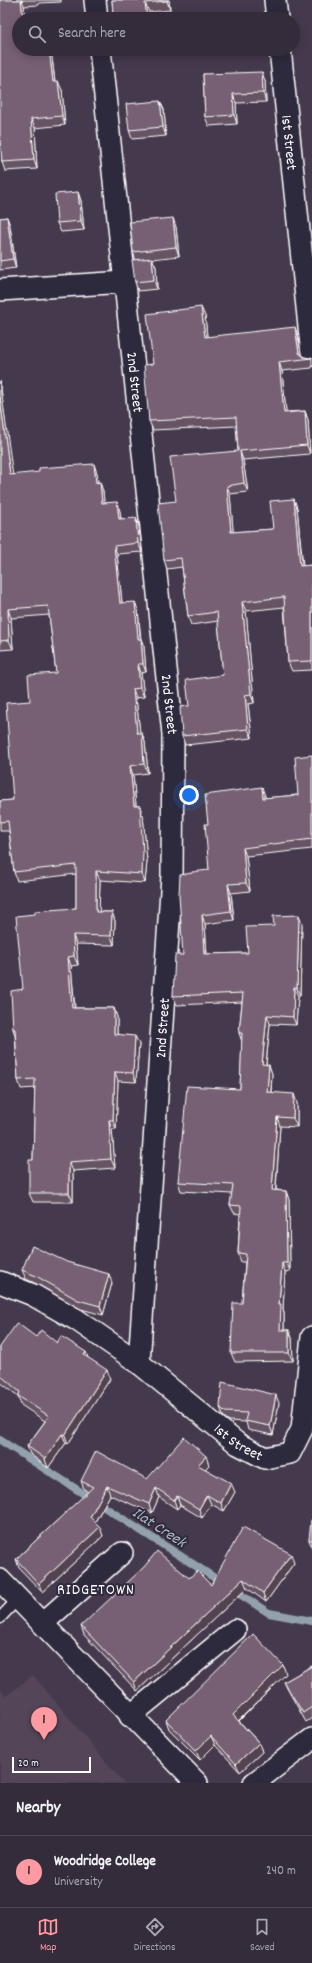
<!DOCTYPE html>
<style>
body{margin:0;font-family:Dekko,sans-serif;background:#3f3845;color:#f1f3f6}
.scale{position:absolute;left:12px;bottom:10px;width:79px;box-sizing:border-box;padding-left:4px;border:2px solid #fff;border-top:0;font-size:11px;line-height:14px;white-space:nowrap;color:#fff;-webkit-text-stroke:3px #2f2a3d;paint-order:stroke}
.you{position:absolute;left:189px;top:795px;width:14px;height:14px;margin:-10px;border:3px solid #fff;border-radius:50%;background:#1a73e8;box-shadow:0 0 0 6px #1a73e833}
.badge{display:grid;place-items:center;width:26px;height:26px;border-radius:50%;background:#ff9aa2;color:#111;font-size:13px;font-weight:700}
.pin{position:absolute;translate:-50% -33px;filter:drop-shadow(0 1px 2px #0008)}
.pin::after{content:'';position:absolute;top:21px;width:14px;height:12px;background:inherit;clip-path:polygon(0 0,100% 0,50% 100%)}
.list{margin:0;padding:0;list-style:none}
h2{display:flex;justify-content:space-between;align-items:center;height:52px;margin:0;padding:0 16px;font-size:17px}
h2 small{font-size:13px;font-weight:400;color:#a9a7af}
.list li{display:grid;grid-template-columns:26px 1fr auto;gap:12px;align-items:center;box-sizing:border-box;height:72px;padding:0 16px;border-top:1px solid #4e4854}
.list b{display:block;font-size:15px;white-space:nowrap}
.list p{margin:0;font-size:13px;white-space:nowrap;color:#a9a7af}
.list em{font-size:13px;font-style:normal;color:#a9a7af}
.icon{flex:none;width:22px;height:22px;fill:none;stroke:currentColor;stroke-width:2;stroke-linecap:round;stroke-linejoin:round}
.map{position:relative;flex:none;width:312px;height:1783px;overflow:hidden}
.search{position:absolute;background:#342c3a;box-shadow:0 2px 10px #0003;left:12px;right:12px;top:12px;height:44px;display:flex;align-items:center;gap:10px;box-sizing:border-box;padding:0 14px;border-radius:22px;color:#a9a7af;font-size:15px}
.sheet{height:124px;background:#342c3a}
nav{display:flex;justify-content:space-around;align-items:center;box-sizing:border-box;height:56px;border-top:1px solid #4e4854;background:#342c3a;font-size:11px;color:#a9a7af}
nav a{display:grid;justify-items:center;gap:2px}
nav .on{color:#ff9aa2}
.map>svg:first-child{display:block}
</style>
<div class="map">
<svg width="312" height="1783" viewBox="0 0 312 1783">
<rect width="100%" height="100%" fill="#453a4d"/>
<filter id="ink" filterUnits="userSpaceOnUse"><feTurbulence type="fractalNoise" baseFrequency=".025" numOctaves="2"/><feDisplacementMap in="SourceGraphic" scale="8" xChannelSelector="R" yChannelSelector="G"/><feConvolveMatrix kernelMatrix="1 2 1 2 8 2 1 2 1" color-interpolation-filters="sRGB"/></filter>
<g filter="url(#ink)">
<path fill="#544558" d="M 33,1675 L 124,1783 L 0,1783 L 0,1689 L 6,1696 Z"/>
<g fill="none" stroke-linecap="round" stroke-linejoin="round">
<path stroke="#93a1ad" stroke-width="8" d="M 0,1440 L 269,1613 L 312,1621"/>
<defs>
<path id="service" d="M 0,1618 L 18,1599"/>
<g id="minor">
<path d="M 95,0 L 97,19"/>
<path d="M 275,0 L 277,19"/>
<path id="s1" d="M 100,49 L 173,734 L 172,876 L 139,1363"/>
<path id="s2" d="M 280,49 L 312,355"/>
<path d="M 0,290 L 125,282"/>
<path id="s3" d="M 0,1282 L 33,1295 L 77,1320 L 139,1363 L 238,1444 L 265,1458 L 290,1453 L 302,1429 L 312,1337"/>
<path d="M 0,1580 L 197,1783"/>
<path d="M 43,1623 L 122,1553"/>
<path d="M 130,1716 L 235,1630"/>
<path d="M 254,1783 L 312,1739"/>
</g>
</defs>
<use href="#service" stroke="#fff" stroke-width="13"/>
<use href="#minor" stroke="#fff" stroke-width="24"/>
<use href="#service" stroke="#2f2a3d" stroke-width="10"/>
<use href="#minor" stroke="#2f2a3d" stroke-width="21"/>
</g>
<g fill="#665363" stroke="#fff">
<path d="M 0,0 L 61,0 L 61,2 L 39,3 L 39,5 L 24,6 L 25,19 L 19,19 L 19,49 L 51,49 L 55,82 L 62,90 L 65,125 L 35,128 L 37,169 L 5,171 L 2,162 Z"/>
<path d="M 112,0 L 169,0 L 170,10 L 149,12 L 113,14 Z"/>
<path d="M 203,74 L 265,81 L 266,102 L 236,103 L 237,124 L 209,126 L 205,117 Z"/>
<path d="M 160,101 L 164,110 L 166,136 L 132,139 L 129,130 Z"/>
<path d="M 78,192 L 81,201 L 84,230 L 61,232 L 57,223 Z"/>
<path d="M 7,217 L 10,226 L 16,268 L 0,270 L 0,218 Z"/>
<path d="M 176,227 L 179,256 L 152,259 L 156,267 L 157,289 L 138,291 L 135,282 L 136,260 L 133,252 Z"/>
<path d="M 205,316 L 207,337 L 298,336 L 301,355 L 304,357 L 310,358 L 312,357 L 312,368 L 282,371 L 286,412 L 305,411 L 308,420 L 310,454 L 243,460 L 248,492 L 230,494 L 233,532 L 273,529 L 294,499 L 297,508 L 303,566 L 312,565 L 312,670 L 292,671 L 288,662 L 284,607 L 246,611 L 254,703 L 248,704 L 252,738 L 185,745 L 182,736 L 189,706 L 223,675 L 218,621 L 191,625 L 188,616 L 182,567 L 167,569 L 164,560 L 176,501 L 238,451 L 236,426 L 153,430 L 149,421 L 153,364 Z"/>
<path d="M 0,381 L 12,475 L 97,473 L 98,483 L 103,491 L 104,503 L 120,511 L 121,519 L 136,518 L 139,527 L 142,552 L 117,554 L 122,603 L 138,610 L 141,639 L 144,647 L 146,672 L 141,673 L 144,697 L 136,698 L 140,733 L 145,742 L 148,773 L 133,775 L 136,806 L 140,806 L 143,815 L 147,861 L 145,883 L 100,880 L 99,912 L 112,912 L 115,921 L 114,945 L 76,944 L 78,965 L 71,966 L 75,1008 L 114,1008 L 117,1017 L 117,1034 L 139,1044 L 136,1082 L 118,1081 L 116,1129 L 112,1129 L 115,1168 L 73,1171 L 73,1202 L 33,1202 L 29,1193 L 33,1160 L 35,1088 L 21,1089 L 18,1080 L 15,1035 L 13,1029 L 23,989 L 35,914 L 76,908 L 76,874 L 17,881 L 14,872 L 9,831 L 0,831 L 0,801 L 13,800 L 30,701 L 56,673 L 49,615 L 11,618 L 13,649 L 0,650 Z"/>
<path d="M 312,755 L 312,849 L 246,856 L 250,891 L 231,893 L 234,920 L 205,924 L 207,954 L 248,953 L 302,924 L 300,996 L 298,996 L 296,1025 L 270,1024 L 266,1065 L 269,1065 L 272,1074 L 271,1093 L 297,1103 L 297,1127 L 280,1126 L 276,1190 L 286,1191 L 289,1200 L 290,1271 L 285,1272 L 283,1309 L 284,1313 L 284,1330 L 289,1330 L 292,1338 L 293,1361 L 235,1362 L 231,1353 L 242,1303 L 245,1262 L 241,1262 L 238,1253 L 240,1214 L 234,1213 L 230,1205 L 232,1194 L 181,1191 L 178,1182 L 240,1089 L 242,1042 L 239,1033 L 242,1002 L 177,1005 L 173,996 L 183,955 L 209,870 L 208,824 L 265,796 L 265,798 L 298,795 Z"/>
<path d="M 22,1270 L 112,1283 L 103,1315 L 81,1309 L 39,1285 L 26,1279 Z"/>
<path d="M 36,1337 L 57,1343 L 88,1358 L 110,1379 L 68,1444 L 66,1443 L 48,1468 L 30,1454 L 27,1446 L 45,1421 L 21,1405 L 18,1396 L 0,1382 L 0,1347 Z"/>
<path d="M 279,1403 L 273,1435 L 248,1430 L 246,1422 L 229,1421 L 223,1416 L 220,1407 Z"/>
<path d="M 209,1465 L 205,1469 L 235,1492 L 224,1511 L 211,1504 L 202,1518 L 180,1505 L 177,1509 L 159,1497 L 152,1513 L 110,1495 L 95,1522 L 103,1536 L 42,1592 L 19,1568 L 16,1559 L 88,1492 L 84,1489 L 81,1481 L 147,1479 Z"/>
<path d="M 312,1520 L 312,1548 L 309,1540 Z"/>
<path d="M 294,1563 L 266,1602 L 247,1588 L 137,1691 L 84,1635 L 81,1626 L 189,1578 L 211,1585 Z"/>
<path d="M 312,1666 L 312,1718 L 306,1722 L 288,1690 L 284,1682 Z"/>
<path d="M 286,1674 L 239,1721 L 259,1743 L 262,1752 L 240,1772 L 215,1745 L 200,1760 L 169,1729 L 166,1720 Z"/>
</g>
<g fill="#534350" stroke="#fff">
<path d="M 21,0 L 22,0 L 24,6 L 25,19 L 23,19 Z"/>
<path d="M 167,0 L 169,0 L 170,10 L 167,1 Z"/>
<path d="M 145,3 L 149,12 L 149,19 L 147,19 Z"/>
<path d="M 49,49 L 51,49 L 56,91 L 53,82 Z"/>
<path d="M 262,72 L 265,81 L 266,102 L 263,93 Z"/>
<path d="M 58,81 L 62,90 L 65,125 L 62,116 Z"/>
<path d="M 233,94 L 236,103 L 237,124 L 234,115 Z"/>
<path d="M 160,101 L 164,110 L 166,136 L 163,127 Z"/>
<path d="M 31,119 L 35,128 L 37,169 L 34,160 Z"/>
<path d="M 78,192 L 81,201 L 84,230 L 81,221 Z"/>
<path d="M 7,217 L 10,226 L 16,268 L 13,259 Z"/>
<path d="M 173,218 L 176,227 L 179,256 L 176,247 Z"/>
<path d="M 152,258 L 156,267 L 157,289 L 154,280 Z"/>
<path d="M 201,307 L 205,316 L 208,346 L 205,337 Z"/>
<path d="M 295,327 L 298,336 L 302,359 L 299,353 Z"/>
<path d="M 279,362 L 282,371 L 287,421 L 284,413 Z"/>
<path d="M 0,381 L 14,484 L 10,475 L 0,397 Z"/>
<path d="M 305,411 L 308,420 L 310,454 L 307,445 Z"/>
<path d="M 240,451 L 243,460 L 248,492 L 244,483 Z"/>
<path d="M 94,464 L 97,473 L 99,492 L 96,483 Z"/>
<path d="M 100,482 L 103,491 L 105,512 L 102,503 Z"/>
<path d="M 227,486 L 230,494 L 234,541 L 231,532 Z"/>
<path d="M 294,499 L 297,508 L 303,575 L 300,566 Z"/>
<path d="M 117,502 L 120,511 L 122,528 L 119,519 Z"/>
<path d="M 136,518 L 139,527 L 142,552 L 138,543 Z"/>
<path d="M 114,546 L 117,554 L 123,612 L 120,603 Z"/>
<path d="M 135,602 L 138,610 L 141,648 L 138,639 Z"/>
<path d="M 242,602 L 246,611 L 254,703 L 251,694 Z"/>
<path d="M 8,609 L 11,618 L 13,649 L 9,640 Z"/>
<path d="M 141,639 L 144,647 L 146,672 L 143,664 Z"/>
<path d="M 138,664 L 141,673 L 144,697 L 140,688 Z"/>
<path d="M 133,689 L 136,698 L 141,742 L 137,733 Z"/>
<path d="M 245,695 L 248,704 L 252,738 L 248,729 Z"/>
<path d="M 142,733 L 145,742 L 148,773 L 144,764 Z"/>
<path d="M 130,766 L 133,775 L 137,815 L 134,806 Z"/>
<path d="M 262,787 L 265,796 L 266,807 L 263,798 Z"/>
<path d="M 140,806 L 143,815 L 147,861 L 145,883 L 142,874 Z"/>
<path d="M 243,848 L 246,856 L 250,891 L 246,883 Z"/>
<path d="M 96,871 L 100,880 L 99,921 L 96,912 Z"/>
<path d="M 228,884 L 231,893 L 234,920 L 231,911 Z"/>
<path d="M 112,912 L 115,921 L 114,945 L 111,936 Z"/>
<path d="M 202,915 L 205,924 L 207,963 L 204,954 Z"/>
<path d="M 299,915 L 302,924 L 300,996 L 297,988 Z"/>
<path d="M 73,935 L 76,944 L 78,965 L 74,956 Z"/>
<path d="M 68,957 L 71,966 L 75,1017 L 72,1008 Z"/>
<path d="M 294,987 L 298,996 L 296,1025 L 293,1017 Z"/>
<path d="M 114,1008 L 117,1017 L 117,1043 L 114,1034 Z"/>
<path d="M 267,1015 L 270,1024 L 265,1073 L 262,1064 Z"/>
<path d="M 135,1036 L 139,1044 L 136,1082 L 133,1073 Z"/>
<path d="M 269,1065 L 272,1074 L 270,1101 L 267,1092 Z"/>
<path d="M 115,1072 L 118,1081 L 116,1129 L 113,1120 Z"/>
<path d="M 294,1094 L 297,1103 L 297,1127 L 293,1118 Z"/>
<path d="M 277,1117 L 280,1126 L 275,1199 L 272,1190 Z"/>
<path d="M 109,1120 L 112,1129 L 115,1168 L 111,1159 Z"/>
<path d="M 69,1162 L 73,1171 L 73,1202 L 69,1193 Z"/>
<path d="M 286,1191 L 289,1200 L 290,1271 L 287,1263 Z"/>
<path d="M 282,1263 L 285,1272 L 283,1309 L 284,1313 L 284,1338 L 280,1330 L 279,1304 Z"/>
<path d="M 109,1274 L 112,1283 L 103,1315 L 100,1306 Z"/>
<path d="M 289,1330 L 292,1338 L 293,1361 L 289,1353 Z"/>
<path d="M 86,1352 L 89,1361 L 84,1355 Z"/>
<path d="M 107,1370 L 110,1379 L 68,1444 L 65,1435 Z"/>
<path d="M 276,1395 L 279,1403 L 273,1435 L 270,1426 Z"/>
<path d="M 62,1434 L 66,1443 L 48,1468 L 45,1459 Z"/>
<path d="M 206,1456 L 209,1465 L 201,1474 L 198,1465 Z"/>
<path d="M 231,1483 L 235,1492 L 224,1511 L 221,1503 Z"/>
<path d="M 107,1486 L 110,1495 L 93,1525 L 90,1517 Z"/>
<path d="M 156,1488 L 159,1497 L 152,1513 L 149,1504 Z"/>
<path d="M 207,1495 L 211,1504 L 202,1518 L 199,1509 Z"/>
<path d="M 177,1496 L 180,1505 L 177,1509 L 174,1500 Z"/>
<path d="M 100,1527 L 103,1536 L 42,1592 L 39,1584 Z"/>
<path d="M 291,1554 L 294,1563 L 266,1602 L 263,1593 Z"/>
<path d="M 243,1579 L 247,1588 L 137,1691 L 134,1682 Z"/>
<path d="M 283,1665 L 286,1674 L 236,1723 L 233,1715 Z"/>
<path d="M 211,1736 L 215,1745 L 200,1760 L 196,1751 Z"/>
<path d="M 259,1743 L 262,1752 L 240,1772 L 236,1764 Z"/>
</g>
<g fill="#776073" stroke="#fff">
<path d="M 0,0 L 21,0 L 23,19 L 19,19 L 19,49 L 49,49 L 53,82 L 58,81 L 62,116 L 31,119 L 34,160 L 2,162 L 0,139 Z"/>
<path d="M 112,0 L 167,0 L 167,1 L 145,3 L 147,19 L 103,19 L 103,17 L 105,15 L 113,14 Z"/>
<path d="M 262,72 L 263,93 L 233,94 L 234,115 L 205,117 L 203,74 Z"/>
<path d="M 160,101 L 163,127 L 129,130 L 126,104 Z"/>
<path d="M 78,192 L 81,221 L 57,223 L 55,194 Z"/>
<path d="M 7,217 L 13,259 L 0,261 L 0,218 Z"/>
<path d="M 173,218 L 176,247 L 133,252 L 130,222 Z"/>
<path d="M 152,258 L 154,280 L 135,282 L 132,260 Z"/>
<path d="M 201,307 L 205,337 L 295,327 L 299,353 L 304,357 L 310,358 L 312,357 L 312,358 L 279,362 L 284,413 L 305,411 L 307,445 L 240,451 L 244,483 L 227,486 L 231,532 L 273,529 L 270,501 L 294,499 L 300,566 L 312,565 L 312,661 L 288,662 L 284,597 L 242,602 L 251,694 L 245,695 L 248,729 L 182,736 L 180,707 L 189,706 L 186,680 L 223,675 L 217,612 L 188,616 L 181,558 L 164,560 L 158,503 L 176,501 L 170,457 L 238,451 L 236,417 L 149,421 L 144,365 L 153,364 L 147,314 Z"/>
<path d="M 0,397 L 10,475 L 39,472 L 39,468 L 94,464 L 96,483 L 100,482 L 102,503 L 117,502 L 119,519 L 136,518 L 138,543 L 114,546 L 120,603 L 135,602 L 138,639 L 141,639 L 143,664 L 138,664 L 140,688 L 133,689 L 137,733 L 142,733 L 144,764 L 130,766 L 134,806 L 140,806 L 143,852 L 142,874 L 96,871 L 96,912 L 112,912 L 111,936 L 73,935 L 74,956 L 68,957 L 72,1008 L 114,1008 L 114,1034 L 135,1036 L 133,1073 L 115,1072 L 113,1120 L 109,1120 L 111,1159 L 69,1162 L 69,1193 L 29,1193 L 29,1160 L 33,1160 L 35,1079 L 18,1080 L 15,1029 L 13,1029 L 11,991 L 23,989 L 16,916 L 35,914 L 35,911 L 76,908 L 76,865 L 14,872 L 8,821 L 0,822 L 0,801 L 13,800 L 6,703 L 30,701 L 28,675 L 56,673 L 48,606 L 8,609 L 9,640 L 0,641 Z"/>
<path d="M 312,755 L 312,839 L 243,848 L 246,883 L 228,884 L 231,911 L 202,915 L 204,954 L 248,953 L 246,927 L 274,926 L 273,916 L 299,915 L 297,988 L 294,987 L 293,1017 L 267,1015 L 262,1064 L 269,1065 L 267,1092 L 294,1094 L 293,1118 L 277,1117 L 272,1190 L 286,1191 L 287,1263 L 282,1263 L 279,1304 L 281,1304 L 280,1330 L 289,1330 L 289,1353 L 231,1353 L 233,1303 L 242,1303 L 246,1254 L 238,1253 L 241,1206 L 230,1205 L 233,1185 L 178,1182 L 187,1086 L 240,1089 L 242,1033 L 239,1033 L 243,993 L 173,996 L 175,955 L 183,955 L 179,895 L 180,875 L 192,873 L 192,872 L 209,870 L 205,824 L 208,824 L 205,795 L 262,787 L 263,798 L 298,795 L 295,757 Z"/>
<path d="M 32,1246 L 67,1262 L 109,1274 L 100,1306 L 78,1300 L 36,1276 L 22,1270 Z"/>
<path d="M 17,1323 L 36,1337 L 41,1330 L 57,1343 L 61,1336 L 86,1352 L 84,1355 L 107,1370 L 65,1435 L 62,1434 L 45,1459 L 27,1446 L 49,1416 L 18,1396 L 20,1392 L 0,1375 L 0,1347 Z"/>
<path d="M 222,1382 L 276,1395 L 270,1426 L 245,1421 L 247,1413 L 225,1412 L 220,1407 Z"/>
<path d="M 184,1437 L 206,1456 L 198,1465 L 231,1483 L 221,1503 L 207,1495 L 199,1509 L 177,1496 L 174,1500 L 156,1488 L 149,1504 L 107,1486 L 90,1517 L 100,1527 L 39,1584 L 16,1559 L 93,1487 L 81,1481 L 96,1451 L 147,1479 Z"/>
<path d="M 311,1520 L 312,1520 L 312,1540 L 309,1540 Z"/>
<path d="M 243,1527 L 291,1554 L 263,1593 L 243,1579 L 134,1682 L 81,1626 L 144,1567 L 157,1551 L 189,1578 L 197,1571 L 211,1585 Z"/>
<path d="M 253,1634 L 283,1665 L 233,1715 L 259,1743 L 236,1764 L 211,1736 L 196,1751 L 166,1720 Z"/>
<path d="M 312,1666 L 312,1707 L 303,1713 L 284,1682 Z"/>
</g>
</g>
<g text-anchor="middle" stroke-width="4" stroke-linejoin="round" paint-order="stroke">
<g font-size="15" fill="#fff" stroke="#2f2a3d">
<text dy="5" stroke="none"><textPath href="#s2" startOffset="94">1st Street</textPath></text>
<text dy="5" stroke="none"><textPath href="#s1" startOffset="335">2nd Street</textPath></text>
<text dy="5" stroke="none"><textPath href="#s1" startOffset="659">2nd Street</textPath></text>
<text transform="translate(162 1028) rotate(-86)" y="5">2nd Street</text>
<text dy="5" stroke="none"><textPath href="#s3" startOffset="289">1st Street</textPath></text>
</g>
<g font-size="16" font-style="italic" fill="#aeb8c1" stroke="#2f2a3d">
<text transform="translate(160 1526) rotate(33)" y="6">Ilat Creek</text>
</g>
<g font-size="16" letter-spacing="1" fill="#fff" stroke="#2f2a3d">
<text x="96" y="1594">RIDGETOWN</text>
</g>
</g>
</svg>
<div class="scale">20 m</div>
<div class="you"></div>
<div class="pin badge" style="left:44px;top:1740px">1</div>
<div class="search"><svg class="icon" aria-label="search" viewBox="0 0 24 24"><circle cx="10" cy="10" r="6"/><path d="M15 15l6 6"/></svg>Search here</div>
</div>
<section class="sheet">
<h2>Nearby<small></small></h2>
<ul class="list">
<li><span class="badge">1</span><div><b>Woodridge College</b><p>University</p></div><em>240 m</em></li>
</ul>
</section>
<nav>
<a class="on"><svg class="icon" aria-label="map" viewBox="0 0 24 24"><path d="M3 6l6-2 6 2 6-2v14l-6 2-6-2-6 2zM9 4v14M15 6v14"/></svg>Map</a>
<a><svg class="icon" aria-label="directions" viewBox="0 0 24 24"><path d="M12 3l9 9-9 9-9-9zM9 14v-3h6M13 9l2 2-2 2"/></svg>Directions</a>
<a><svg class="icon" aria-label="saved" viewBox="0 0 24 24"><path d="M7 4h10v16l-5-4-5 4z"/></svg>Saved</a>
</nav>
